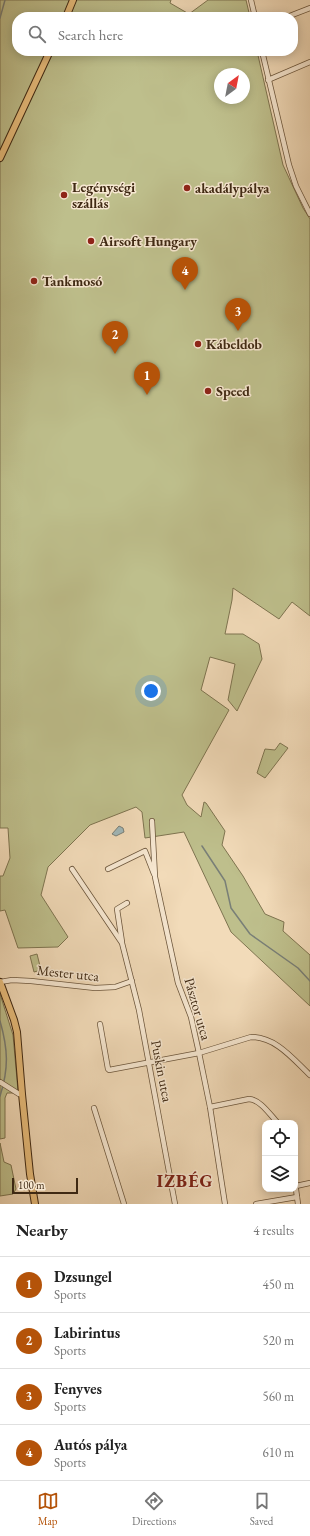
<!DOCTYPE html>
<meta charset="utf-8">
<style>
body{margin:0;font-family:"EB Garamond",serif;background:#f6f6f6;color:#222}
.controls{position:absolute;right:12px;bottom:12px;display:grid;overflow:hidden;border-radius:8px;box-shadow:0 2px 10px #0003}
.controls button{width:36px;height:36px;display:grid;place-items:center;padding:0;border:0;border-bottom:1px solid #e0e0e0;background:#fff;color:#222;font:20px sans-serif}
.compass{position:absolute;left:214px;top:68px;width:36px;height:36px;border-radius:50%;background:#fff;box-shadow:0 2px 10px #0003;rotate:32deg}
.scale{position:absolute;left:12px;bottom:10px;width:66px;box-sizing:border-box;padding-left:4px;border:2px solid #3f2913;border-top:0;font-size:11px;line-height:14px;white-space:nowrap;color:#3f2913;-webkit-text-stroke:3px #f7e8d2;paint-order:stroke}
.you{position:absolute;left:151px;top:691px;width:14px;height:14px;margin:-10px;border:3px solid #fff;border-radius:50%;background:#1a73e8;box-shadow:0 0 0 6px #1a73e833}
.badge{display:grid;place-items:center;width:26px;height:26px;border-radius:50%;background:#b45309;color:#fff;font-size:13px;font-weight:700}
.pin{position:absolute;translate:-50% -33px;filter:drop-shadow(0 1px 2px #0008)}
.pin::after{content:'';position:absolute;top:21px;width:14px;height:12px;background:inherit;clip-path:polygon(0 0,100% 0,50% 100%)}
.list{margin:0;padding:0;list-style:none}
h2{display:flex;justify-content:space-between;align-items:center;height:52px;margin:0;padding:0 16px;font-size:17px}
h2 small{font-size:13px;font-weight:400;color:#767676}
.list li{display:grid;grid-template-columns:26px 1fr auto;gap:12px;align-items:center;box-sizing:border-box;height:56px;padding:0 16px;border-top:1px solid #e0e0e0}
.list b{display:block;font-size:15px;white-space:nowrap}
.list p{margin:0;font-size:13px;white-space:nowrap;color:#767676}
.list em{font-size:13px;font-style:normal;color:#767676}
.icon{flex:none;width:22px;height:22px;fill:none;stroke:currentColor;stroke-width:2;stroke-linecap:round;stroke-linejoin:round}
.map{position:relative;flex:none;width:310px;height:1204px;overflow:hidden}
.search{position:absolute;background:#fff;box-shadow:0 2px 10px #0003;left:12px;right:12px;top:12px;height:44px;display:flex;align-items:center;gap:10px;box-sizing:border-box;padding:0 14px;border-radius:16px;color:#767676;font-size:15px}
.sheet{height:276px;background:#fff}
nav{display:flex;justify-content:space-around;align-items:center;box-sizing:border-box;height:56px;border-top:1px solid #e0e0e0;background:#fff;font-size:11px;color:#767676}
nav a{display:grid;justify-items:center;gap:2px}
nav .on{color:#b45309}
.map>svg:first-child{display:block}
</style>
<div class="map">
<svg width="310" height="1204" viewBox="0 0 310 1204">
<rect width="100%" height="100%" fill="#f2dbb9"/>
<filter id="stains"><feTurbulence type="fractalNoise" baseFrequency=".005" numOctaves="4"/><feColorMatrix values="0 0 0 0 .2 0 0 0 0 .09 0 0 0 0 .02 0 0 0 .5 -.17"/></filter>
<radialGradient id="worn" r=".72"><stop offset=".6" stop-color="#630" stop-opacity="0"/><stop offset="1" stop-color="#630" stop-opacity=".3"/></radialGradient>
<g fill="#bebf8c" stroke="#7e7450" fill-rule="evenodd">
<path d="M 0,0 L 171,0 L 170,3 L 189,14 L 208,0 L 246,0 L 250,17 L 17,17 L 17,51 L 257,51 L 283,165 L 303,208 L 310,219 L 310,616 L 292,602 L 279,619 L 233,588 L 232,600 L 225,634 L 243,634 L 259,644 L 262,659 L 237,711 L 228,700 L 235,664 L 210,657 L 201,690 L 229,710 L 182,795 L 187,805 L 201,817 L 204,802 L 206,803 L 225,831 L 222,845 L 243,876 L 265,914 L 284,922 L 283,931 L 310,955 L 310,1006 L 231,932 L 184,832 L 145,838 L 142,812 L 136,807 L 90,825 L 48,867 L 41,895 L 68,937 L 58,947 L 18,948 L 5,910 L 0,911 L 0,876 L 3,876 L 10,858 L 8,828 L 0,828 ZM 220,74 L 244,74 L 244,98 L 220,98 Z"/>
<path d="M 280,743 L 288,748 L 265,778 L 257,773 L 265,749 L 275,750 Z"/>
<path d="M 37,954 L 41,970 L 34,972 L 30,956 Z"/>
<path d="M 0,994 L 13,1035 L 18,1091 L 16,1093 L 7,1093 L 5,1098 L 5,1138 L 0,1139 Z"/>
<path d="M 0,1143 L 4,1162 L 11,1165 L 16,1189 L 13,1194 L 0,1196 Z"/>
</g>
<path fill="#a0b8ba" stroke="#797f77" d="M 119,826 L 123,828 L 124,832 L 116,836 L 112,834 Z"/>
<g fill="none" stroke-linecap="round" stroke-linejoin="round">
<g stroke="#797f77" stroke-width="1.5">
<path d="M 0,18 L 5,0"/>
<path d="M 202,846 L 225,881 L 231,908 L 250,934 L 298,968 L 310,981"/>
<path d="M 0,1021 C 8,1049 9,1068 0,1096"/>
</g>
<defs>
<g id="minor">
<path d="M 251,0 L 255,17"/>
<path d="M 287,17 L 310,8"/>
<path d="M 262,51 L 289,165 L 296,186 L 310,214"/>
<path d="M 268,80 L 310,62"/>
<path d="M 152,821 L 155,877 L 178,983 L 191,1017 L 199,1053 L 210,1107 L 225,1204"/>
<path d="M 72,869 L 122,943 L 139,1010 L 175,1204"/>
<path d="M 108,869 L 145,851 L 154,874"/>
<path d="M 122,942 L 117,909 L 127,903"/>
<path d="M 0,982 L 12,980 L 31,981 L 95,988 L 115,987 L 132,981"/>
<path d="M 100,1024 L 108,1069 L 109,1070 L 199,1053 L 251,1037 C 276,1037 293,1059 310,1075"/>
<path d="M 0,1082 L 19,1094 L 22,1094"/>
<path d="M 210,1107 L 249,1099 C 261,1100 270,1115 278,1123"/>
<path d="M 94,1108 L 124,1204"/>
<path d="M 295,1182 L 298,1204"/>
<path d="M 296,1186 L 310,1183"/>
<path d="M 256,1204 L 297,1197"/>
</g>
<g id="major">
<path d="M 66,17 L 73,0"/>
<path d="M 0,158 L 50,51"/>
<path d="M 0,982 L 14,1020 L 17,1032 L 22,1094 L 30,1174 L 35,1204"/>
</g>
</defs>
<use href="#minor" stroke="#6c563c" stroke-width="6"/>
<use href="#major" stroke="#3f2913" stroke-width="8"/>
<use href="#minor" stroke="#f7e8d2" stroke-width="4.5"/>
<use href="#major" stroke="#e9be7c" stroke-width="6"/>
</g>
<g fill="#8f2418" stroke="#f7e8d2" stroke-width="1.5">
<circle cx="187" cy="188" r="4"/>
<circle cx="64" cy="195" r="4"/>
<circle cx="91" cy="241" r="4"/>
<circle cx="34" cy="281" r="4"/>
<circle cx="198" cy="344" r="4"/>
<circle cx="208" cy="391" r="4"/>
</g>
<g text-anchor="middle" stroke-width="3" stroke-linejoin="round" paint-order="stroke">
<g font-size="14" font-weight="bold" fill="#3f2913" stroke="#f7e8d2" text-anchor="start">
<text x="72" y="192">Legénységi<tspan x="72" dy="16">szállás</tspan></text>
<text x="195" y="193">akadálypálya</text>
<text x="99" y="246">Airsoft Hungary</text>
<text x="42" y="286">Tankmosó</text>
<text x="206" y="349">Kábeldob</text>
<text x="216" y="396">Speed</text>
</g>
<g font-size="14" fill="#3f2913" stroke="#f7e8d2">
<text transform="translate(68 973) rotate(6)" y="5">Mester utca</text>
<text transform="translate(198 1009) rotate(74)" y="5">Pásztor utca</text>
<text transform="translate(162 1071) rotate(79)" y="5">Puskin utca</text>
</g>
<g font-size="18" font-weight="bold" letter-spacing="1" fill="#7a1f14" stroke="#f7e8d2">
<text x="185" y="1187">IZBÉG</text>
</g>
</g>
<rect width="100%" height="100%" filter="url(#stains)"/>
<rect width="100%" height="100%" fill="url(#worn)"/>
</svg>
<div class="controls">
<button><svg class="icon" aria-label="locate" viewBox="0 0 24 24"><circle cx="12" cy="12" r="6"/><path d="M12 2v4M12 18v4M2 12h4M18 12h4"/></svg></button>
<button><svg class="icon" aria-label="layers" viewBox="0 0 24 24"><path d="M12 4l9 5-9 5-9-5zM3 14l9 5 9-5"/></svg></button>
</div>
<svg class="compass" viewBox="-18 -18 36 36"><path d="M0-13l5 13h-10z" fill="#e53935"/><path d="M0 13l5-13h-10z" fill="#767676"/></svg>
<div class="scale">100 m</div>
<div class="you"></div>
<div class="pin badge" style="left:147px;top:395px">1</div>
<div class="pin badge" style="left:115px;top:354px">2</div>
<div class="pin badge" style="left:238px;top:331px">3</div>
<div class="pin badge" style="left:185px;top:290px">4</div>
<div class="search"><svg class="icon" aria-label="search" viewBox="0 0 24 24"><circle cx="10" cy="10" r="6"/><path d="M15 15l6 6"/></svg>Search here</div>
</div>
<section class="sheet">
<h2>Nearby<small>4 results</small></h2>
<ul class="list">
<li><span class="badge">1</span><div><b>Dzsungel</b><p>Sports</p></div><em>450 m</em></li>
<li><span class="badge">2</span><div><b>Labirintus</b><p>Sports</p></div><em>520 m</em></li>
<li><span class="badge">3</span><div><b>Fenyves</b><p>Sports</p></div><em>560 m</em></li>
<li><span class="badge">4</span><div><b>Autós pálya</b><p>Sports</p></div><em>610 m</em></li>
</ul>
</section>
<nav>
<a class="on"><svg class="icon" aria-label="map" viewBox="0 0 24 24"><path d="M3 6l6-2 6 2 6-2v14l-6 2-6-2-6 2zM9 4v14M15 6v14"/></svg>Map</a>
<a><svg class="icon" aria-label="directions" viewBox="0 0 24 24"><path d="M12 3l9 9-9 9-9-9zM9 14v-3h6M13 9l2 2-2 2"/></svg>Directions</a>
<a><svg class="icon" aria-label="saved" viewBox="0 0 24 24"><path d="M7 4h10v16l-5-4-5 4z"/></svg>Saved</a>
</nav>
